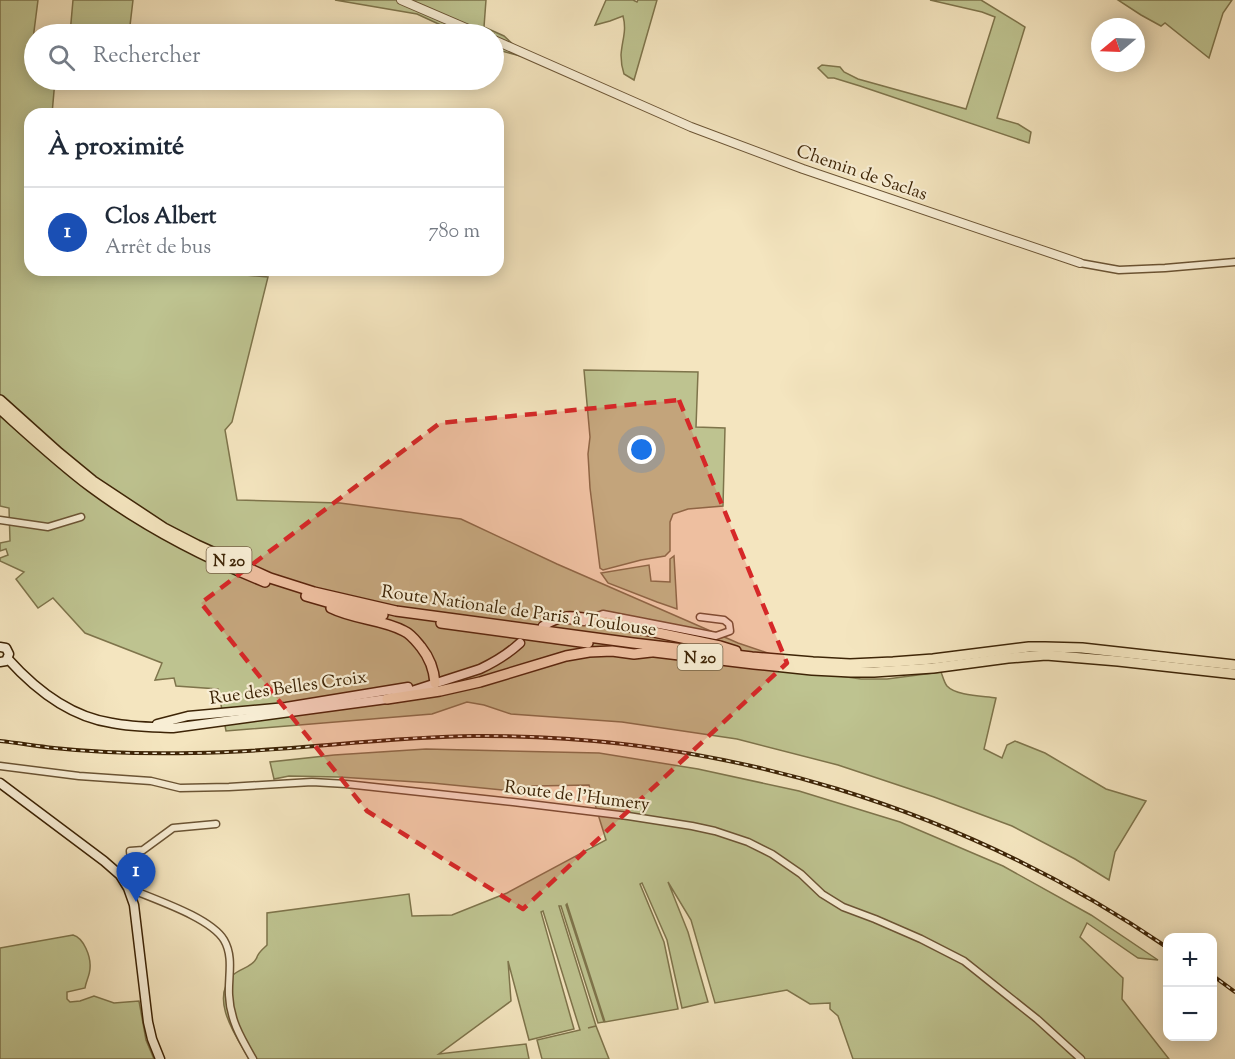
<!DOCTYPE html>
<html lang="fr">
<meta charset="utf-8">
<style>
body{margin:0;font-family:"Sorts Mill Goudy",serif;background:#f2f2f3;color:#1f2937}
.controls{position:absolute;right:18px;bottom:18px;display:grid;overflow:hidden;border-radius:12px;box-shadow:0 3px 15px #0003}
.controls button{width:54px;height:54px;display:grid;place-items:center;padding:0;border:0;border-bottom:2px solid #e0e1e3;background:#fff;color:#1f2937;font:30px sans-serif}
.compass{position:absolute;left:1091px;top:18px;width:54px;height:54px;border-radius:50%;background:#fff;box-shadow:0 3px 15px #0003;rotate:251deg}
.you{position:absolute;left:642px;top:450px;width:21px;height:21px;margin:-15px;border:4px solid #fff;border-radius:50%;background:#1a73e8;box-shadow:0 0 0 9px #1a73e833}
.badge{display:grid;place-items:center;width:39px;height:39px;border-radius:50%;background:#111827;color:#fff;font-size:20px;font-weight:700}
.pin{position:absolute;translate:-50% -50px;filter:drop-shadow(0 2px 3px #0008)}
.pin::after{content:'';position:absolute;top:32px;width:21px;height:18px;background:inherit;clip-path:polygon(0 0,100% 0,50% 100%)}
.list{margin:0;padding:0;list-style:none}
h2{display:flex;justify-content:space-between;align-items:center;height:78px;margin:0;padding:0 24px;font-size:26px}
h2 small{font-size:20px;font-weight:400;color:#747a83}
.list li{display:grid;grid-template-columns:39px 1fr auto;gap:18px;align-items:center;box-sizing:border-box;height:90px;padding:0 24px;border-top:2px solid #e0e1e3}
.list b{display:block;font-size:22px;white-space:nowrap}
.list p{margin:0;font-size:20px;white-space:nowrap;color:#747a83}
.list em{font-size:20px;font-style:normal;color:#747a83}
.icon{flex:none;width:33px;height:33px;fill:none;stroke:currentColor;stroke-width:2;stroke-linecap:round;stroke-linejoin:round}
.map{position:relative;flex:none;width:1235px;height:1059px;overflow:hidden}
.search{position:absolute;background:#fff;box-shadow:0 3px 15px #0003;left:24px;top:24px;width:480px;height:66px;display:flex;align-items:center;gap:15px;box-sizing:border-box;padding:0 21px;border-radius:33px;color:#747a83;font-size:22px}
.panel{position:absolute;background:#fff;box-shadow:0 3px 15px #0003;left:24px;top:108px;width:480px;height:168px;border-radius:18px}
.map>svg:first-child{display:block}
</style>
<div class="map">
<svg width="1235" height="1059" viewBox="0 0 1235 1059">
<rect width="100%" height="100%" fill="#f4e5bf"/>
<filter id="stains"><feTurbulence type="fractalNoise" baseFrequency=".00333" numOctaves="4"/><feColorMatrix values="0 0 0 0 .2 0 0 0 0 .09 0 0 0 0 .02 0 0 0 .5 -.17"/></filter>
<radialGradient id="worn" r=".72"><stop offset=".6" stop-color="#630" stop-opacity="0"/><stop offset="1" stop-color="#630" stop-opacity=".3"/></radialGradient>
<g fill="#bec390" stroke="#7e744b" stroke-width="1.5">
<path d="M 0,0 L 38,0 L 32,47 L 34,48 L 34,80 L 55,80 L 52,114 L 30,114 L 30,270 L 191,270 L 268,277 L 232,422 L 225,430 L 237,500 L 340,503 L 461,519 L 557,564 L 738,643 L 833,675 L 861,679 L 887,679 L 941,672 C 943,677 944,682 947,686 C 956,696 984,696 996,698 L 984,749 L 1002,758 L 1007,745 L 1015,741 L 1045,753 L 1106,789 L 1146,801 L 1115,852 L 1109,880 L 1075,859 L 1012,826 L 934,797 L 838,765 L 737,739 L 622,722 L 511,714 L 484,705 L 467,702 L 432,714 L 226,731 L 218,689 L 176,686 L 174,678 L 155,680 L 162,663 L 85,633 L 53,598 L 38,608 L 16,579 L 24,572 L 0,561 L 0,558 L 8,555 L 6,549 L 0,551 L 0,543 L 10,541 L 9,508 L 0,506 Z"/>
<path d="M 73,0 L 133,0 L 129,34 L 70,34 Z"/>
<path d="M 335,0 L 486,0 L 484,27 L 504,36 L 528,58 L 494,49 L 494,34 L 460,34 L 417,14 Z"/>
<path d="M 606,0 L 633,0 L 637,2 L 638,0 L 657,0 L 634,80 L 624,74 C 622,68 621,62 621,55 C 622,40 627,31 623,16 L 610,21 L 595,25 Z"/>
<path d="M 930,0 L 981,0 L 1025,27 L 997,118 L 1018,124 L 1031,132 L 1029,143 L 860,86 L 834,78 L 828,78 L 818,68 L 822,65 L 840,67 L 844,72 L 858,79 L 966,109 L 995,17 L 982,12 Z"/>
<path d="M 1118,0 L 1232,0 L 1223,13 L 1209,58 L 1165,23 L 1161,26 L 1141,15 Z"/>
<path d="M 584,370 L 698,372 L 696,427 L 725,428 L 723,506 L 688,509 L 673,514 L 670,522 L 670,551 L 665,556 L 641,560 L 603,570 L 600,568 L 590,488 L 588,454 L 590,437 Z"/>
<path d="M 674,556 L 677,609 L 657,602 L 608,583 L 601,573 L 649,565 L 651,581 L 670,582 L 670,559 Z"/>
<path d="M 426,749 L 599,753 L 698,769 L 799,791 L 900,822 L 1003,866 L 1091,915 L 1158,960 L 1138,958 L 1087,923 L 1080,937 L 1123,978 L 1122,999 L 1169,1059 L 853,1059 L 838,1016 L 830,1009 L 830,1003 L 810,1004 L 787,990 L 715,1003 L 691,920 L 668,882 L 688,932 L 708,1002 L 682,1008 L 667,940 L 642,883 L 640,884 L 664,942 L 678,1009 L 605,1022 L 567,904 L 566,905 L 604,1022 L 598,1023 L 561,906 L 559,906 L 596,1026 L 588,1028 L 596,1026 L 609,1059 L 542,1059 L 537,1040 L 580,1030 L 543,911 L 541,912 L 574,1029 L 529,1040 L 508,961 L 511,1001 L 439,1054 L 526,1044 L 529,1059 L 249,1059 C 236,1036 209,999 233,975 C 239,969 252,967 256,959 C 257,958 257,956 258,955 C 260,951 264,948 267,945 L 267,913 L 409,894 L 412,916 L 452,915 L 507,893 L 606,840 L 589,785 L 533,786 L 513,791 L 432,783 L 339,777 L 289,776 L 274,779 L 270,762 L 334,755 Z"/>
<path d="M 73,935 C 84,938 91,957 90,968 C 90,975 86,981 85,988 L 67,992 L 67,999 L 70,1002 L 80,1001 L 94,996 L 114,1003 L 139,1001 L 146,1040 L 154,1059 L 0,1059 L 0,948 Z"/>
</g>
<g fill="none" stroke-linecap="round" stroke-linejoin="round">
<defs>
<g id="minor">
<path d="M 1080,263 L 1119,270 L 1165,268 L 1235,262"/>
<path d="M 0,520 L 48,527 L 81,517"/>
<path d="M 568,620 L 584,622 L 603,614 L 716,636 L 730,631 L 729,624 L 724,620 L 700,617"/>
<path d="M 0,766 L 79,776 L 151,781 L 180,788 L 229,787 L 312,782 L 346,784 L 513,802 L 628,816 L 692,826 L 715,831 L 748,842 L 772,854 L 801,874 L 822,894 L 843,907 L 875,919 L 921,939 L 964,961 L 1037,1019 L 1081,1059"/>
<path d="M 216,824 L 173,828 L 143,850 L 130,851 L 133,878 L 128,888 C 153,899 210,917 224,940 C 234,957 228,977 229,995 C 230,1020 241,1038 253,1059"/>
</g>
<g id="tertiary">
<path d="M 401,0 L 480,34"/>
<path d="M 494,40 L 691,127 L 803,169 L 1080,263"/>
</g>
<g id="secondary">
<path d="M 543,626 C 564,614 570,615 592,619"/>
<path d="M 0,647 L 6,648 L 9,654 L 6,661 L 0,662"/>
<path d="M 8,659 C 35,689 71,717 112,723 C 132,727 153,727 173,728 L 387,699 L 480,669 C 495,662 508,654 520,643"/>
<path d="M 157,724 L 188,716 L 286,707 L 408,687"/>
<path d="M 0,783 L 104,861 L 120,875 L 128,888 L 134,905 L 148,1022 L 152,1039 L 160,1059"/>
</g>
<g id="primary">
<path d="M 0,400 L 59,453 L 93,481 L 164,528 L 197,545 L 270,578 L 314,592 L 396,611 L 633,643 L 752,657 L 813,662 L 850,664 L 893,662 L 933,659 L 1029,647 L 1045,647 L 1082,648 L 1235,665"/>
<path d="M 0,409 C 30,436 59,463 91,487 C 145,527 203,557 265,582"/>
<path d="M 306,596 L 351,609 L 383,615"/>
<path d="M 331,608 C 355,620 382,619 404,631 C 411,634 416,641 421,647 C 429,657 434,670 435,683"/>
<path d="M 592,619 L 720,646 L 736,651"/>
<path d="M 441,623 L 588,643"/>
<path d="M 646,651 L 754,664 L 812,670 L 851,672 L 874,672 L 933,668 L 1008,658 L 1046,655 L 1118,661 L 1235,674"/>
<path d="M 387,699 L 440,691 L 480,682 L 566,656 L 589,652 L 612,651 L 634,654 L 651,652"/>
</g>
</defs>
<use href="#minor" stroke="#6b5434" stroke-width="9"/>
<use href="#tertiary" stroke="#6b5434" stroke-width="10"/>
<use href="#secondary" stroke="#3d2406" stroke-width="11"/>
<use href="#primary" stroke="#3d2406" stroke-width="12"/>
<use href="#minor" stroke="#f8eed5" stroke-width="6"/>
<use href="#tertiary" stroke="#f8eed5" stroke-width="8"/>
<use href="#secondary" stroke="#f8eed5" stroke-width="8"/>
<use href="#primary" stroke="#f4e5bf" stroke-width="9"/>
<defs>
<g id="rail">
<path d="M 0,741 C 18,743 36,746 54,748 C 101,753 148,754 194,753 C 288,752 380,737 474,736 C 722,734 962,808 1168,948"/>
<path d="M 1212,975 L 1235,992"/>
</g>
</defs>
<use href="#rail" stroke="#3d2406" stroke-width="4"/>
<use href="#rail" stroke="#f8eed5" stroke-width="1.5" stroke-dasharray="4.5" stroke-linecap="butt"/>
</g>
<path fill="#d62828" fill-opacity="0.2" stroke="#d62828" stroke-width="4.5" stroke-dasharray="12 8" stroke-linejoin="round" d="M 679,400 L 787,663 L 523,909 L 367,811 L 201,603 L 440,423 Z"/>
<g text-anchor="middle" stroke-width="4.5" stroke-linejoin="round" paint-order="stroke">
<g fill="#f8eed5" stroke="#756144" stroke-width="1.5">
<rect x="206.5" y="547" width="45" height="26" rx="4.5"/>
<rect x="677.5" y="644" width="45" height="26" rx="4.5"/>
</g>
<g font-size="16" font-weight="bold" fill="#3d2406">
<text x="229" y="566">N 20</text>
<text x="700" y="663">N 20</text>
</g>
<g font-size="18" fill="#3d2406" stroke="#f8eed5">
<text transform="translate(862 172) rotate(19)" y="6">Chemin de Saclas</text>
<text transform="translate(519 610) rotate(8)" y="6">Route Nationale de Paris à Toulouse</text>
<text transform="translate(288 687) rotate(-8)" y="6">Rue des Belles Croix</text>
<text transform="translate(577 795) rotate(7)" y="6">Route de l'Humery</text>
</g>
</g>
<rect width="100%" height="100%" filter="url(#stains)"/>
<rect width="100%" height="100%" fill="url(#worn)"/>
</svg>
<div class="controls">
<button>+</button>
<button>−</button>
</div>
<svg class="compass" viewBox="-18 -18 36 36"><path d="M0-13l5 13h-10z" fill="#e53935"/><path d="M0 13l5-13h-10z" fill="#747a83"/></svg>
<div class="you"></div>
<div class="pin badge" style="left:136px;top:902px;background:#1a4fb4">1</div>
<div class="search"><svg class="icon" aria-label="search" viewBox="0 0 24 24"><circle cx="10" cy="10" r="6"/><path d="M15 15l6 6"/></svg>Rechercher</div>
<section class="panel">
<h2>À proximité<small></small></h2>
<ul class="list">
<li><span class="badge" style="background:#1a4fb4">1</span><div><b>Clos Albert</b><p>Arrêt de bus</p></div><em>780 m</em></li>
</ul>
</section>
</div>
